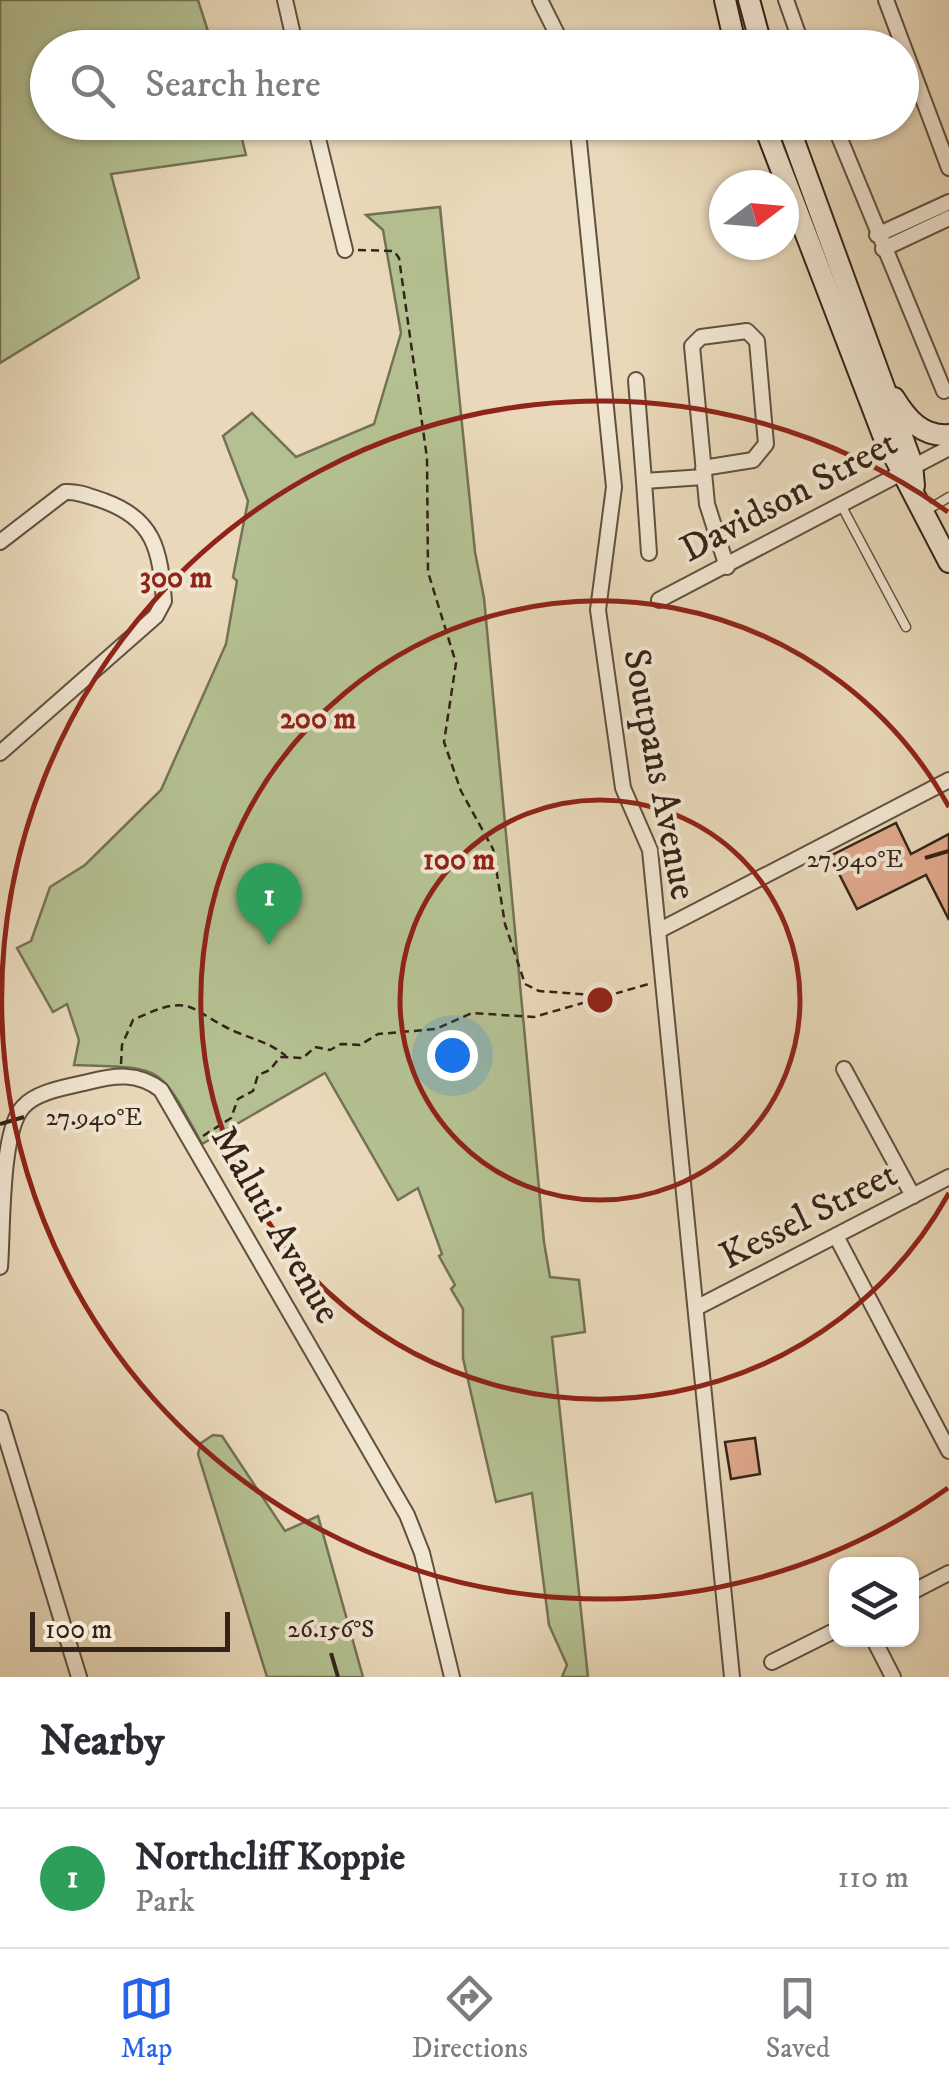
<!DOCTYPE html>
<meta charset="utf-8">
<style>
body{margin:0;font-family:"IM FELL DW Pica",serif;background:#f7f7f7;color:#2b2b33}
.controls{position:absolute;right:30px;bottom:30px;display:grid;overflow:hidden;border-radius:20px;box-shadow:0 2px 8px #0004}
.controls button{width:90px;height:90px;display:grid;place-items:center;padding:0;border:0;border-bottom:2px solid #e1e1e2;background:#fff;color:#2b2b33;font:50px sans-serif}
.compass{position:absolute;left:709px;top:170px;width:90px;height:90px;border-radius:50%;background:#fff;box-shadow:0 2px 8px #0004;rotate:74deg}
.scale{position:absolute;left:30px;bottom:25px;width:200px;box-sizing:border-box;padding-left:10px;border:5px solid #342318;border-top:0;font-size:28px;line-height:35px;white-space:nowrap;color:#342318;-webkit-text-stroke:8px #f1e6d2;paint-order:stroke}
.you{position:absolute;left:452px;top:1055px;width:35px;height:35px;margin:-25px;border:8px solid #fff;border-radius:50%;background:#1a73e8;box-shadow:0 0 0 15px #1a73e833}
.badge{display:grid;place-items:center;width:65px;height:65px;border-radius:50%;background:#2563eb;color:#fff;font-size:32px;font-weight:700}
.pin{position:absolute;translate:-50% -82px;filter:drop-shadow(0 2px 5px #0008)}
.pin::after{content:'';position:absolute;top:52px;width:35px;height:30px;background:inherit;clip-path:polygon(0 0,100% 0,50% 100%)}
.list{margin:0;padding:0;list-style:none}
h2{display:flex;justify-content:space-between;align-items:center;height:130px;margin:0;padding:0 40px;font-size:42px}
h2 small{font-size:32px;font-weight:400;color:#7c7c81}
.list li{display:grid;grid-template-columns:65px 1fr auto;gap:30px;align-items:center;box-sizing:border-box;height:140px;padding:0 40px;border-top:2px solid #e1e1e2}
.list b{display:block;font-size:38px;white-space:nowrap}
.list p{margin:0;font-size:32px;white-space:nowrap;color:#7c7c81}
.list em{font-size:32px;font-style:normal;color:#7c7c81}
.icon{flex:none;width:55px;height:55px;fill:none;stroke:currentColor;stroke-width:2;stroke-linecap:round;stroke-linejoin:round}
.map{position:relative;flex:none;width:949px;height:1677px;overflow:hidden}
.search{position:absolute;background:#fff;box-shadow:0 2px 8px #0004;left:30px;right:30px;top:30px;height:110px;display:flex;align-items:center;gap:25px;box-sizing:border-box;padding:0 35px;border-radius:55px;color:#7c7c81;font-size:38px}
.sheet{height:270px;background:#fff}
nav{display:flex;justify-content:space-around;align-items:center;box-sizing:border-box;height:140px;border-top:2px solid #e1e1e2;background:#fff;font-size:28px;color:#7c7c81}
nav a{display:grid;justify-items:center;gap:5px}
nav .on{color:#2563eb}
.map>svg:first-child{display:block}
</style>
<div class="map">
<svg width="949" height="1677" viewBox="0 0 949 1677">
<rect width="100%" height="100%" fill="#e9d9ba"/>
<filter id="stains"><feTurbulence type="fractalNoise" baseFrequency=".002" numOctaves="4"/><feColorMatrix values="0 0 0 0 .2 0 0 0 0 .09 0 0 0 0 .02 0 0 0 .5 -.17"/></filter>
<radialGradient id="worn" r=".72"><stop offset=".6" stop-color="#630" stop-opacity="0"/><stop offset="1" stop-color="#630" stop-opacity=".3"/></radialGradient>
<g fill="#b4c091" stroke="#747254" stroke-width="2.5">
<path d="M 0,0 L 198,0 L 213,47 L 48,48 L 48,122 L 238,123 L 246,155 L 111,174 L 139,278 L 0,363 Z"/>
<path d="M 440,207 L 475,552 L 484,598 L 544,1242 L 550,1277 L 579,1280 L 585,1332 L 552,1337 L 588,1677 L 562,1677 L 567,1665 L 549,1625 L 532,1493 L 496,1502 L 463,1358 L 463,1309 L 451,1289 L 455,1285 L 439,1256 L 442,1254 L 418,1188 L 398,1200 L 325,1073 L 202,1144 C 158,1063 165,1068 74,1065 L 79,1040 L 67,1004 L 53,1012 L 17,948 L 31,941 L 50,887 L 85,865 L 161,790 L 226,644 L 237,581 L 233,577 L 248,501 L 223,436 L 252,413 L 296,457 L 374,424 L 401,333 L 383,230 L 366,215 Z"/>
<path d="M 213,1435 L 222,1436 L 285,1531 L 318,1516 L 363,1677 L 267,1677 L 198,1454 L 201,1443 Z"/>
</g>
<g fill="#e1aa8d" stroke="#342318" stroke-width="2.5">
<path d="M 896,823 L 911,854 L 949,834 L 949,920 L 926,875 L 857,909 L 830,856 Z"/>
<path d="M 755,1438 L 760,1474 L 731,1479 L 725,1442 Z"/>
</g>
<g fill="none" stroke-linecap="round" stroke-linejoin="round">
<defs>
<g id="lane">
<path d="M 840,503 L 906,627"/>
<path d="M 924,512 L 949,497"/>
</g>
<g id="street">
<path d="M 285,0 L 296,48"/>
<path d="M 540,0 L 564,48"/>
<path d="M 786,0 L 803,48"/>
<path d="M 886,0 L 949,168"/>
<path d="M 314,122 L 345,250"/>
<path d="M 577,122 L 614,487 L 598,610 L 623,788 L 650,850 L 732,1677"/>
<path d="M 833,122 L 944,391"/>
<path d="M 877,235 L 949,202"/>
<path d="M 883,249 L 949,218"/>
<path d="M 636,380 L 644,481 L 704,477"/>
<path d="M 703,468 L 753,460 L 766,444 L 757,341 L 747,331 L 701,337 L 692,346 L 707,504 L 727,567"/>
<path d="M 644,481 L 649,553"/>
<path d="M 0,542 L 65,492 C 79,491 91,497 104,501 C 154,519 160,549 164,601 L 156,616 L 0,753"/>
<path d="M 659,600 L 949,448"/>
<path d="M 658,931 L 949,780"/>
<path d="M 844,1069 L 913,1196"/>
<path d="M 836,1236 L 949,1451"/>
<path d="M 0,1267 C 3,1231 0,1132 23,1107 C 37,1091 68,1087 88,1082 C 115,1075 138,1072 161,1090 L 407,1515 L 422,1553 L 452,1677"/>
<path d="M 696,1308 L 949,1177"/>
<path d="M 0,1418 L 79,1677"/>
<path d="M 912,1592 L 949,1573"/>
<path d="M 874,1640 L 893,1677"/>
<path d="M 772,1662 L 836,1630"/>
</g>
<g id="secondary">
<path d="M 725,0 L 736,48"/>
<path d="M 749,0 L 762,48"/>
<path d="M 763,122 L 883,435 L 949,562"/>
<path d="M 787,122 L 912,464 L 914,486"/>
<path d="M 894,398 C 907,419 922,437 949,435"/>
</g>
</defs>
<use href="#lane" stroke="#615040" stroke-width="11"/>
<use href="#street" stroke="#615040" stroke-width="18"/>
<use href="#secondary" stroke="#342318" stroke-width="24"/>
<g stroke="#342318" stroke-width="2.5" stroke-dasharray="8 5" stroke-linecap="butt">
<path d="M 358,250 L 394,251 L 399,258 L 427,458 L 428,572 L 456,663 L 444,742 L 461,791 L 493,849 L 505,924 L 525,984 L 539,991 L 607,996"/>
<path d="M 121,1064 L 122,1045 L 133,1020 C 194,991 187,1010 236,1032 C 255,1040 269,1042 286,1056"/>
<path d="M 203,1136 L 231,1118 L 238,1099 L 253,1091 L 258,1075 L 270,1070 L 280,1057 L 303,1058 L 315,1047 L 330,1050 L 341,1044 L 360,1045 L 378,1034 L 436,1029 L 472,1013 L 534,1017 L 652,983"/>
</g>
<use href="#lane" stroke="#f1e6d2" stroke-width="8"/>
<use href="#street" stroke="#f1e6d2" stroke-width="14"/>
<use href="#secondary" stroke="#f1e6d2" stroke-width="20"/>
</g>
<path fill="none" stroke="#342318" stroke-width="4" d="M 925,858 L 949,851M 0,1124 L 24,1117M 331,1653 L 338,1677"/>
<g fill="none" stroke="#8f2418" stroke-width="5">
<circle cx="600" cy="1000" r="200"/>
<path d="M949 1193A399 399 0 1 1 949 807"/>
<path d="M948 1488A599 599 0 1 1 948 512"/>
</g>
<g text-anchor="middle" stroke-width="8" stroke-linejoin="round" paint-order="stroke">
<g font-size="38" fill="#342318" stroke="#f1e6d2">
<text transform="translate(788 495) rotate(-28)" y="13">Davidson Street</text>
<text transform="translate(661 774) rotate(79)" y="13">Soutpans Avenue</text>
<text transform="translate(808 1214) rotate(-27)" y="13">Kessel Street</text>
<text transform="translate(277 1224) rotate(60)" y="13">Maluti Avenue</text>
</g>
</g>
<g font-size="25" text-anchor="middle" fill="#342318" stroke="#f1e6d2" stroke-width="8" stroke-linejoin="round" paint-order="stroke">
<text x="855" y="867">27.940°E</text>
<text x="94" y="1125">27.940°E</text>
<text x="331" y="1637">26.156°S</text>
</g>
<circle cx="600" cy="1000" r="15" fill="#8f2418" stroke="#f1e6d2" stroke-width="5"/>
<g font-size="30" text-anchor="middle" font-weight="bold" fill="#8f2418" stroke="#f1e6d2" stroke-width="8" stroke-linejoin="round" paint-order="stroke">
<text x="176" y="587">300 m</text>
<text x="318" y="728">200 m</text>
<text x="459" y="869">100 m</text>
</g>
<rect width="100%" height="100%" filter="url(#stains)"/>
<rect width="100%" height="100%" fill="url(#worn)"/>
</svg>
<div class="controls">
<button><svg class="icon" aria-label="layers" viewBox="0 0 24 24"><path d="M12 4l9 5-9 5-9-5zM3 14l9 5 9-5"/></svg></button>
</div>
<svg class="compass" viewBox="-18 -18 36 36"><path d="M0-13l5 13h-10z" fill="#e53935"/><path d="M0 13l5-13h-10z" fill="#7c7c81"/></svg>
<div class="scale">100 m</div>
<div class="you"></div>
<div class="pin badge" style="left:269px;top:945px;background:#2e9e5b">1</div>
<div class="search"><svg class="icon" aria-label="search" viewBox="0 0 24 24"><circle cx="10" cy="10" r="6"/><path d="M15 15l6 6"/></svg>Search here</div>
</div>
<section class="sheet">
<h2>Nearby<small></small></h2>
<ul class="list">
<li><span class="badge" style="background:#2e9e5b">1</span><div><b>Northcliff Koppie</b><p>Park</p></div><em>110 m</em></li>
</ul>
</section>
<nav>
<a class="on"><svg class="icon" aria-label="map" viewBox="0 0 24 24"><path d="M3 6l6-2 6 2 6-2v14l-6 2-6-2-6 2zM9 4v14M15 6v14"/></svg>Map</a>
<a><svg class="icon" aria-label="directions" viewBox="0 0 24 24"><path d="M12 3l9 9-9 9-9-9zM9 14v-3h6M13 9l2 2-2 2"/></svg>Directions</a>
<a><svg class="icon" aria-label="saved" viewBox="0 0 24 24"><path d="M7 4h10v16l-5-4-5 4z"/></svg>Saved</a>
</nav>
